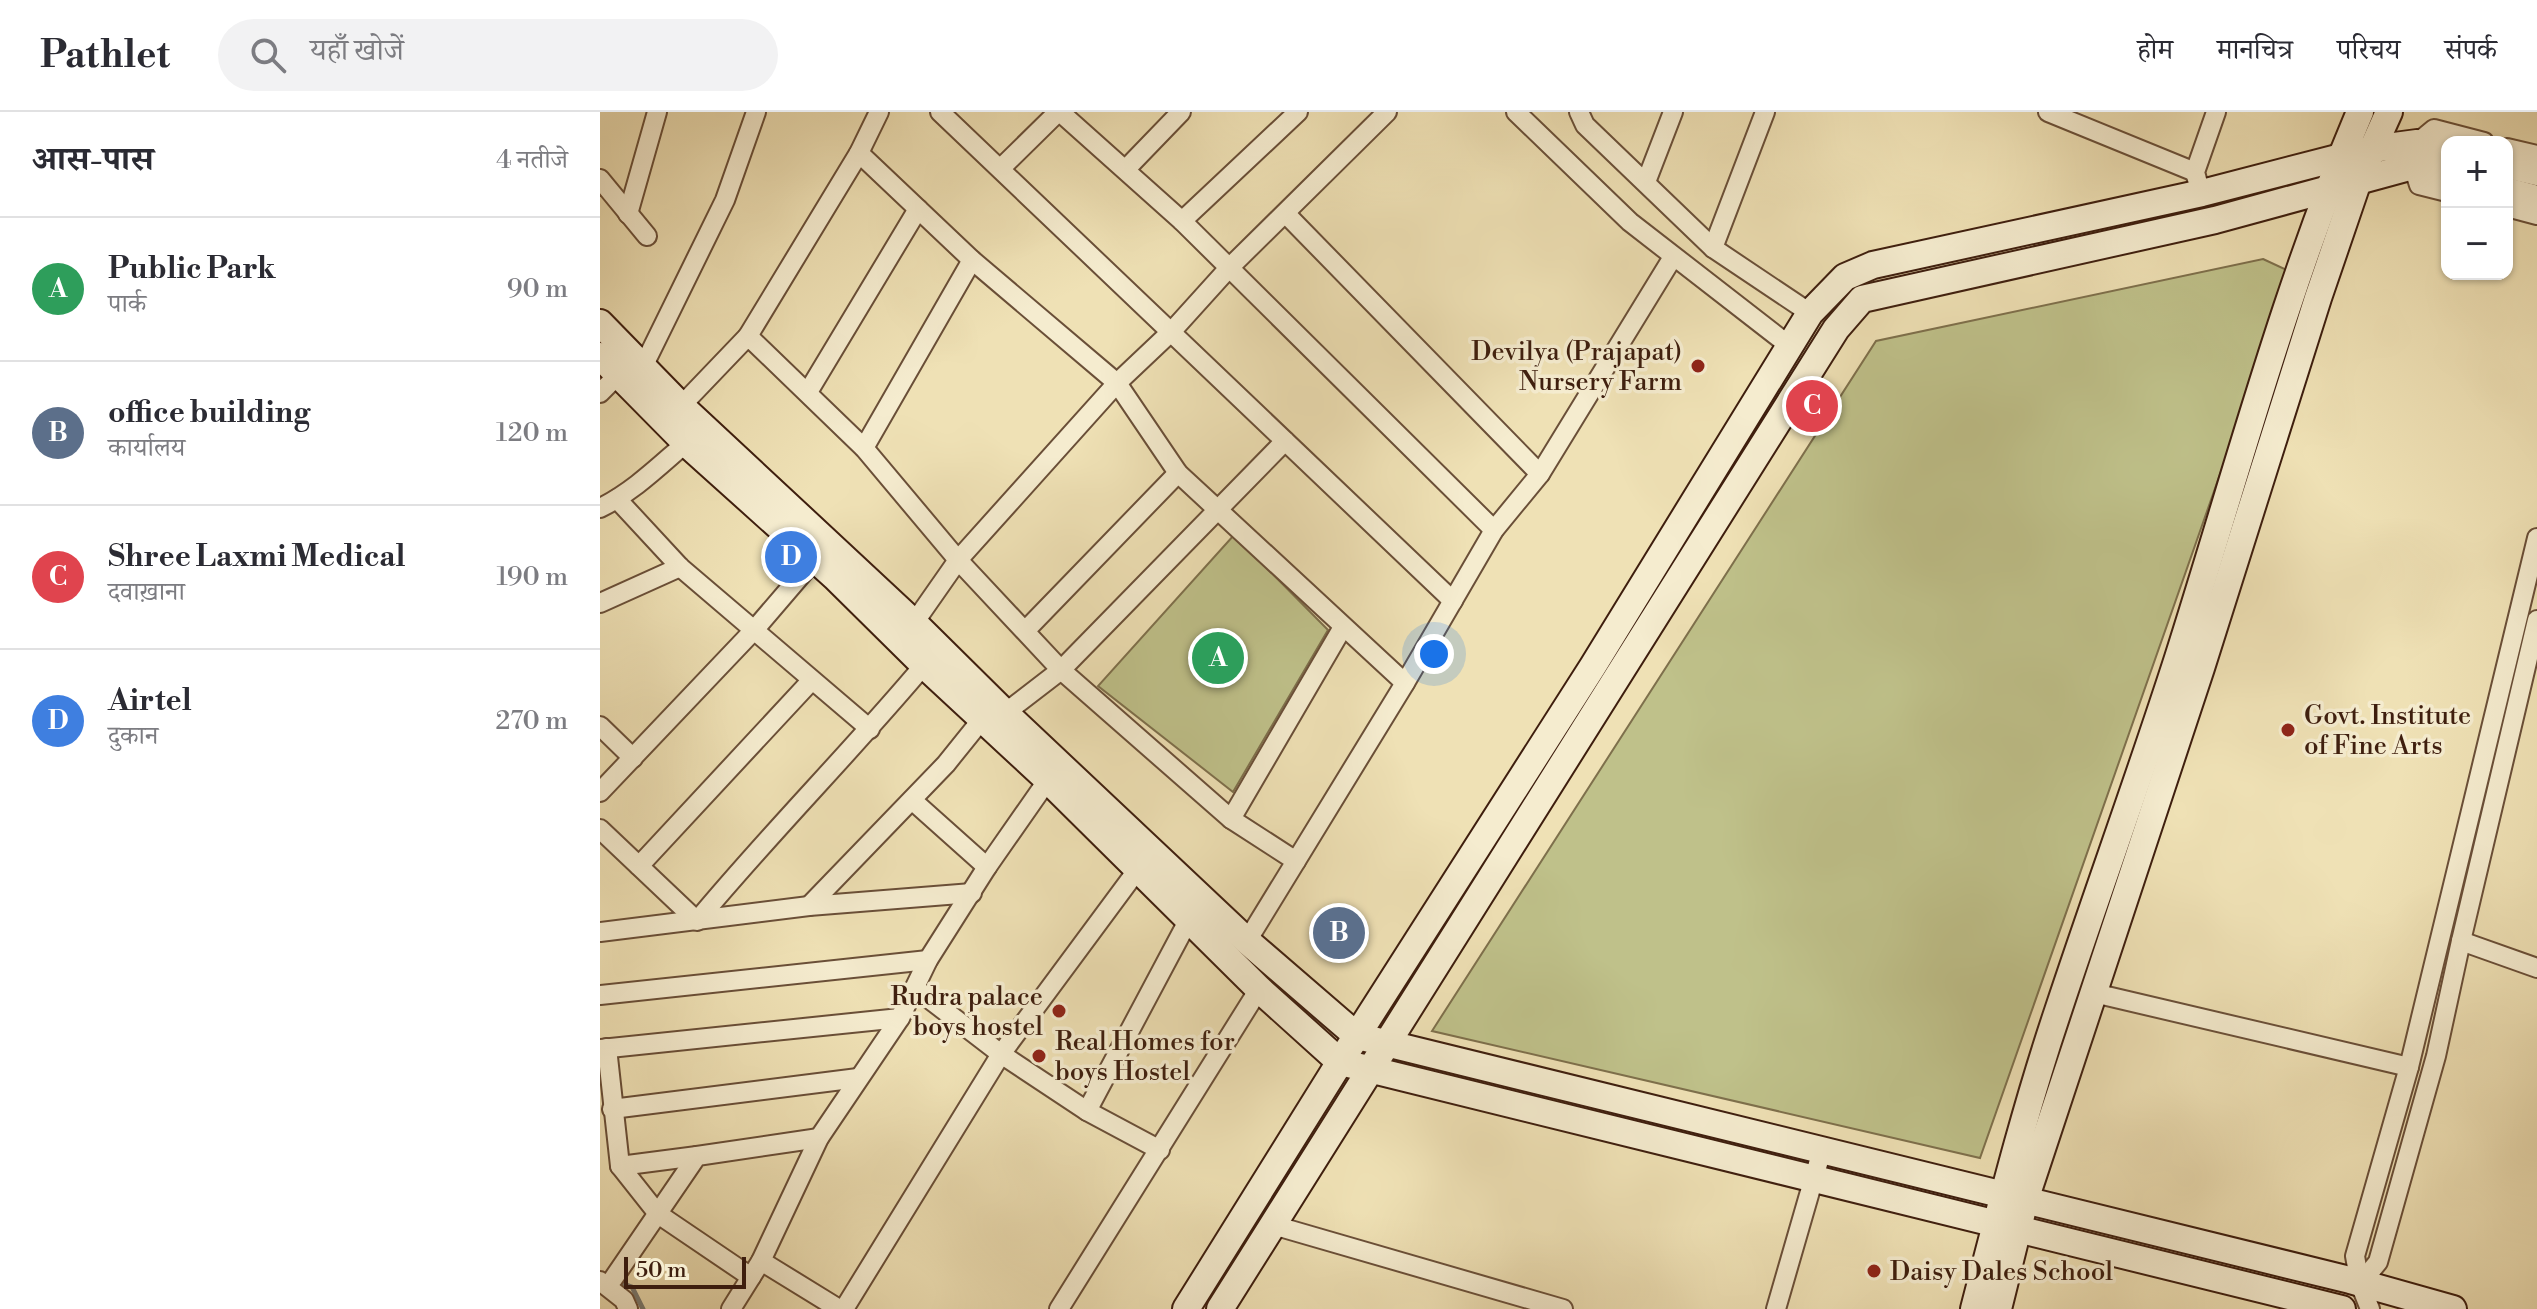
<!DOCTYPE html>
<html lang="hi">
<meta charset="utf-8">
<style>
body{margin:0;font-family:"Libre Bodoni","Noto Serif Devanagari",serif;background:#f2f2f3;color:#2b2b33}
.controls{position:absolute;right:24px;top:24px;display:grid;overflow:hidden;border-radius:16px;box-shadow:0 2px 6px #0004}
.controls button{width:72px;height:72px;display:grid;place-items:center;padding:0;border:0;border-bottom:2px solid #e1e1e2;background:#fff;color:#2b2b33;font:40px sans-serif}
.scale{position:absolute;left:24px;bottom:20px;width:122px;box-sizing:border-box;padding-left:8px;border:4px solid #3e1e0e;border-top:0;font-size:22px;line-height:28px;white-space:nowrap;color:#3e1e0e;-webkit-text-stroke:6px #f5eccf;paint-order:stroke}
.you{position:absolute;left:834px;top:542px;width:28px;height:28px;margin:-20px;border:6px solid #fff;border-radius:50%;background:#1a73e8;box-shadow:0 0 0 12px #1a73e833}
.badge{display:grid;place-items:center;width:52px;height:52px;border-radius:50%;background:#8f2418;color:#fff;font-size:26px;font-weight:700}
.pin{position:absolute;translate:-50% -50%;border:4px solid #fff;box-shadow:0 2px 8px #0006}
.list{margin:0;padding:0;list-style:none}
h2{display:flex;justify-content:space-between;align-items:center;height:104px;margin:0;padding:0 32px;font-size:34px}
h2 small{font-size:26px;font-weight:400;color:#7c7c81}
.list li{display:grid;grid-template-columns:52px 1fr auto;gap:24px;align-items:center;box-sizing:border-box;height:144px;padding:0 32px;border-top:2px solid #e1e1e2}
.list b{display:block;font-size:30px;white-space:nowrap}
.list p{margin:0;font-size:26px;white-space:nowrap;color:#7c7c81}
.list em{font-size:26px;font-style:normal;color:#7c7c81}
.icon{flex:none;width:44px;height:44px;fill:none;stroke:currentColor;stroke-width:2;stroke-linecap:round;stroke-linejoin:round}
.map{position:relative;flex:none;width:1937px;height:1197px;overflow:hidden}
header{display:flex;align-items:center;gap:48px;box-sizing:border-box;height:112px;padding:0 40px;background:#fff;border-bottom:2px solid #e1e1e2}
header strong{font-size:38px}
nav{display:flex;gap:44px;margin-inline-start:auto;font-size:28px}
.search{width:560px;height:72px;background:#f2f2f3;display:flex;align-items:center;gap:20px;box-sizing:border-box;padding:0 28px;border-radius:44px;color:#7c7c81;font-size:30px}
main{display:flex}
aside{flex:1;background:#fff}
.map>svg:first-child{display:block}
</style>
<header>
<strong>Pathlet</strong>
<div class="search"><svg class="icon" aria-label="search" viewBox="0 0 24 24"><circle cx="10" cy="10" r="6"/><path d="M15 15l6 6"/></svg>यहाँ खोजें</div>
<nav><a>होम</a><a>मानचित्र</a><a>परिचय</a><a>संपर्क</a></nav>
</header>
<main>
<aside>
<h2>आस-पास<small>4 नतीजे</small></h2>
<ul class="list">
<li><span class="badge" style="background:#2e9e5b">A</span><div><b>Public Park</b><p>पार्क</p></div><em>90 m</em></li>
<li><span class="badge" style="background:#5c6f8a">B</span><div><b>office building</b><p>कार्यालय</p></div><em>120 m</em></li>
<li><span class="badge" style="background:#e0444e">C</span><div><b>Shree Laxmi Medical</b><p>दवाख़ाना</p></div><em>190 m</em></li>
<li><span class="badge" style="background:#3f7fe0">D</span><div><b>Airtel</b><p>दुकान</p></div><em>270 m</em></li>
</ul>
</aside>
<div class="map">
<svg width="1937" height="1197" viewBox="0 0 1937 1197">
<rect width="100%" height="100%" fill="#efe1b5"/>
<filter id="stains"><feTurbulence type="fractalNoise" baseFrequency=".0025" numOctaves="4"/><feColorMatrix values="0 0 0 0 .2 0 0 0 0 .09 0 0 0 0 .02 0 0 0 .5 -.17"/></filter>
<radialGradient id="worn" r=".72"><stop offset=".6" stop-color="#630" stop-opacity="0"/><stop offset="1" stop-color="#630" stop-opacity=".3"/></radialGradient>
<g fill="#bfc18a" stroke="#7e704c" stroke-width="2">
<path d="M 1663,147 L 1691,160 L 1380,1046 L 832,919 L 1276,229 Z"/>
<path d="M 634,423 L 728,518 L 633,680 L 498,574 Z"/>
</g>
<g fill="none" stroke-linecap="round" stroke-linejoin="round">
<path stroke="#797c75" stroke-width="5" d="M 15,1169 L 32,1175 L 43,1197"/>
<defs>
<g id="street">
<path d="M 340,0 L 853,489"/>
<path d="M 460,0 L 582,109 L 894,418"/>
<path d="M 916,0 L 1030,110 L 1191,235"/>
<path d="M 979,0 L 985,13 L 1113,136 L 1210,201"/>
<path d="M 1448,0 L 1595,60"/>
<path d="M 1907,36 L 1937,43"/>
<path d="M 259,41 L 372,148 L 517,271 L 578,361 L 805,571"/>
<path d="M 401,56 L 458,0"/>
<path d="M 526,57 L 581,0"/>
<path d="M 0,67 L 47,124"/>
<path d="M 1046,70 L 1073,0"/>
<path d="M 1598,71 L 1595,60 L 1616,0"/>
<path d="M 1847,80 L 1819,73 L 1813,54 L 1817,31 L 1834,17 L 1884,30"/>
<path d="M 1907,95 L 1937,103"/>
<path d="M 28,102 L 57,0"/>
<path d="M 686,102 L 940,362"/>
<path d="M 582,109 L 698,0"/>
<path d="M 1113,136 L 1165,0"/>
<path d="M 148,224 L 259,41 L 279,0"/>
<path d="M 42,257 L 125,88 L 156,0"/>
<path d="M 208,280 L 318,97"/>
<path d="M 0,281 L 17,264"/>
<path d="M 81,294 L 148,224 L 264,336 L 358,448 L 461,558 L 631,707 L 696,749"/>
<path d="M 264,336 L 372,148"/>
<path d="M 17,387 L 80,455 L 270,617"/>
<path d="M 0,396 C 33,380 59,354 86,331"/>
<path d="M 0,491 L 80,455"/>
<path d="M 314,511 L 358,448 L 517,271 L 572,219 L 628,157 L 787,0"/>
<path d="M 426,518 L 578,361"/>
<path d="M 405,601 L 461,558 L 685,329"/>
<path d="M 0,614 L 33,646"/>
<path d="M 0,680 L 155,517 L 215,447"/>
<path d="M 312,688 L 387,755"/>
<path d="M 631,707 L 743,515"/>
<path d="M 0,717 L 97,809 C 170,721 251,640 324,553"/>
<path d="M 39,754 L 211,569"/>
<path d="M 209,794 L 346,652 L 383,606"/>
<path d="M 0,820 L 209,794 L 372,781"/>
<path d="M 647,829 L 805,571 L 894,418 L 940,362 L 1073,145"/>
<path d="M 1861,829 L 1937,856"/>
<path d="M 315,876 L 401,942 L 487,999 L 560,1038"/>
<path d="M 1494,881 L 1809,955"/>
<path d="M 0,883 L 328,848"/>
<path d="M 7,936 L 20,1054 L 58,1102 L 151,1165"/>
<path d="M 0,937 L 300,906"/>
<path d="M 12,997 L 258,966"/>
<path d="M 487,999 L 588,809"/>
<path d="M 20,1054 L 97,1044"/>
<path d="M 673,1113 L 963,1197"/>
<path d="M 161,1149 L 239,1197"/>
<path d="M 13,1167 L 97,1044 L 219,1026"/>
<path d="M 0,1169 L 24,1188 L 28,1197"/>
<path d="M 1760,1172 L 1778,1150 L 1836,944 L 1861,829 L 1937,508"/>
<path d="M 131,1197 L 161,1149 L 219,1026 L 300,906 L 328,848 L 387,755 L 454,659"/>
<path d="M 244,1197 L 401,942 L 538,757"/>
<path d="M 459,1197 L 659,877"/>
<path d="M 1176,1197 L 1222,1038"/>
<path d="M 1770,1197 L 1760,1172 L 1755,1144 L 1809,955 L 1937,426"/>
</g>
<g id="secondary">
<path d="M 1907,53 L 1937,60"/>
<path d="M 1907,79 L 1937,87"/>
<path d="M 0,211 L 81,294 L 314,511 L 405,601 L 647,829 L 757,924 L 1750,1168 L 1853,1197"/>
<path d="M 0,244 L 86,331 L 235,465 L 324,553 L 447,667 L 659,877 L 740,950 L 1742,1197"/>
<path d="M 586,1197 L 740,950 L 993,554 L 1210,201 L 1245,165 L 1273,153 L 1602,81 L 1772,37 L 1817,31 L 1847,38"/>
<path d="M 620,1197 L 1236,217 L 1262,187 L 1615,108 L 1813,54 L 1847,63"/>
<path d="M 1374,1197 C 1400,1097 1425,997 1458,899 C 1497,781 1540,664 1578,546 C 1636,364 1685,176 1760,0"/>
<path d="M 1398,1197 L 1425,1088 L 1601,556 L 1718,186 L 1758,69 L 1789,0"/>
</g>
</defs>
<use href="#street" stroke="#6a4f38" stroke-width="22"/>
<use href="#secondary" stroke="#3e1e0e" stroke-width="30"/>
<use href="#street" stroke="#f5eccf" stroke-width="18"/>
<use href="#secondary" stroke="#f5eccf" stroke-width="26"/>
</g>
<g fill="#8f2418" stroke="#f5eccf" stroke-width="3">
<circle cx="1098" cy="254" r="8"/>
<circle cx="1688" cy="618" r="8"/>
<circle cx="459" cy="899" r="8"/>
<circle cx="439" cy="944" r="8"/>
<circle cx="1274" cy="1159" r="8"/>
</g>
<g text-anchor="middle" stroke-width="7" stroke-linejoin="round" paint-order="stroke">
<g font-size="26" fill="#3e1e0e" stroke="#f5eccf" text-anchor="start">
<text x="1082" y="248" text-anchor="end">Devilya (Prajapat)<tspan x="1082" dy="30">Nursery Farm</tspan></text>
<text x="1704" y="612">Govt. Institute<tspan x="1704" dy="30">of Fine Arts</tspan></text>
<text x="443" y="893" text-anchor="end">Rudra palace<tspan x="443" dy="30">boys hostel</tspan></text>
<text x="455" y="938">Real Homes for<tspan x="455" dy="30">boys Hostel</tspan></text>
<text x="1290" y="1168">Daisy Dales School</text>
</g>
</g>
<rect width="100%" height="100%" filter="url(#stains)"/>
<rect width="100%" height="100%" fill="url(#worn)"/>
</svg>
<div class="controls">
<button>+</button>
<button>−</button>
</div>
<div class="scale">50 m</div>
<div class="you"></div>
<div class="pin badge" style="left:618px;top:546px;background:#2e9e5b">A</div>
<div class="pin badge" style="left:739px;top:821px;background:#5c6f8a">B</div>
<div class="pin badge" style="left:1212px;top:294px;background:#e0444e">C</div>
<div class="pin badge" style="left:191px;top:445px;background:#3f7fe0">D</div>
</div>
</main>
